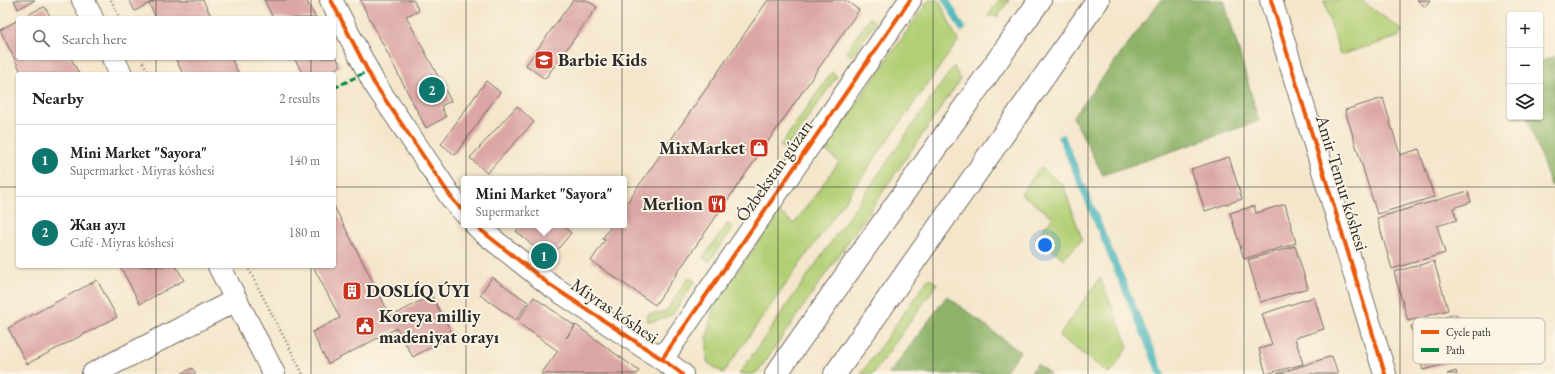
<!DOCTYPE html>
<meta charset="utf-8">
<style>
body{margin:0;font-family:"EB Garamond",serif;background:#f2f2f2;color:#222}
.controls{position:absolute;right:12px;top:12px;display:grid;overflow:hidden;border-radius:4px;box-shadow:0 1px 3px #0004}
.controls button{width:36px;height:36px;display:grid;place-items:center;padding:0;border:0;border-bottom:1px solid #e0e0e0;background:#fff;color:#222;font:20px sans-serif}
.you{position:absolute;left:1045px;top:245px;width:14px;height:14px;margin:-10px;border:3px solid #fff;border-radius:50%;background:#1a73e8;box-shadow:0 0 0 6px #1a73e833}
.badge{display:grid;place-items:center;width:26px;height:26px;border-radius:50%;background:#0f766e;color:#fff;font-size:13px;font-weight:700}
.pin{position:absolute;translate:-50% -50%;border:2px solid #fff;box-shadow:0 1px 4px #0006}
.popup{position:absolute;left:461px;top:176px;width:166px;height:52px;box-sizing:border-box;display:grid;place-content:center;border-radius:4px;background:#fff;filter:drop-shadow(0 1px 3px #0005);font-size:13px;white-space:nowrap;color:#767676}
.popup b{font-size:15px;color:#222}
.popup::after{content:'';position:absolute;left:50%;top:100%;margin-left:-8px;border:8px solid transparent;border-top-color:#fff}
.list{margin:0;padding:0;list-style:none}
h2{display:flex;justify-content:space-between;align-items:center;height:52px;margin:0;padding:0 16px;font-size:17px}
h2 small{font-size:13px;font-weight:400;color:#767676}
.list li{display:grid;grid-template-columns:26px 1fr auto;gap:12px;align-items:center;box-sizing:border-box;height:72px;padding:0 16px;border-top:1px solid #e0e0e0}
.list b{display:block;font-size:15px;white-space:nowrap}
.list p{margin:0;font-size:13px;white-space:nowrap;color:#767676}
.list em{font-size:13px;font-style:normal;color:#767676}
.icon{flex:none;width:22px;height:22px;fill:none;stroke:currentColor;stroke-width:2;stroke-linecap:round;stroke-linejoin:round}
.map{position:relative;flex:none;width:1555px;height:374px;overflow:hidden}
.search{position:absolute;background:#fff;box-shadow:0 1px 3px #0004;left:16px;top:16px;width:320px;height:44px;display:flex;align-items:center;gap:10px;box-sizing:border-box;padding:0 14px;border-radius:4px;color:#767676;font-size:15px}
.panel{position:absolute;background:#fff;box-shadow:0 1px 3px #0004;left:16px;top:72px;width:320px;height:196px;border-radius:4px}
.map>svg:first-child{display:block}
</style>
<div class="map">
<svg width="1555" height="374" viewBox="0 0 1555 374">
<rect width="100%" height="100%" fill="#fcf5e5"/>
<filter id="ink" filterUnits="userSpaceOnUse"><feTurbulence type="fractalNoise" baseFrequency=".025" numOctaves="2"/><feDisplacementMap in="SourceGraphic" scale="8" xChannelSelector="R" yChannelSelector="G"/><feConvolveMatrix kernelMatrix="1 2 1 2 8 2 1 2 1" color-interpolation-filters="sRGB"/></filter>
<filter id="wash" filterUnits="userSpaceOnUse"><feTurbulence type="fractalNoise" baseFrequency=".012" numOctaves="4" result="noise"/><feDisplacementMap in="SourceGraphic" scale="16" xChannelSelector="R" yChannelSelector="G"/><feGaussianBlur stdDeviation="0.9" result="paint"/><feColorMatrix in="noise" values="0 0 0 0 0 0 0 0 0 0 0 0 0 0 0 0 0 1.4 0 .05"/><feComposite in="paint" operator="in"/></filter>
<g filter="url(#wash)">
<rect width="100%" height="100%" fill="#f4e6cb"/>
<g fill="#b2cf76" stroke="#6e7d50">
<path d="M 929,0 L 939,0 L 958,41 L 723,373 L 707,362 L 707,337 L 713,306 L 779,212 L 794,224 L 839,162 L 824,149 Z"/>
<path d="M 999,0 L 1009,0 L 998,16 L 988,16 Z"/>
<path d="M 1324,0 L 1360,0 L 1402,30 L 1398,37 L 1340,55 Z"/>
<path d="M 869,18 L 875,22 L 852,56 L 846,52 Z"/>
<path d="M 954,66 L 960,80 L 760,369 L 754,374 L 739,374 Z"/>
<path d="M 832,72 L 837,76 L 786,150 L 780,146 Z"/>
<path d="M 1040,167 L 1063,185 L 1082,239 L 1064,259 L 1036,237 L 1053,217 L 1021,194 Z"/>
<path d="M 727,224 L 733,228 L 709,262 L 703,258 Z"/>
<path d="M 689,277 L 695,281 L 672,315 L 655,321 L 647,321 L 648,314 L 659,313 L 666,311 Z"/>
<path d="M 1100,278 L 1128,346 L 1110,374 L 1059,336 Z"/>
<path d="M 928,279 L 932,280 L 937,284 L 873,374 L 861,374 Z"/>
</g>
<g fill="#8db267" stroke="#5c6e49">
<path d="M 1161,0 L 1224,0 L 1259,121 L 1103,175 L 1073,117 Z"/>
<path d="M 1555,56 L 1555,185 L 1551,186 L 1527,117 L 1540,117 L 1540,62 Z"/>
<path d="M 947,296 L 1020,352 L 1003,374 L 889,374 Z"/>
<path d="M 1037,364 L 1050,374 L 1030,374 Z"/>
</g>
<g fill="none" stroke-linecap="round" stroke-linejoin="round">
<g stroke="#42b3ba" stroke-width="7">
<path d="M 946,0 L 962,28"/>
<path d="M 1062,138 L 1161,374"/>
</g>
</g>
<g id="blocks">
<g fill="#dba6a4">
<path d="M 14,0 L 35,0 L 18,9 Z"/>
<path d="M 129,0 L 155,0 L 135,11 Z"/>
<path d="M 157,0 L 203,0 L 212,18 L 156,18 L 149,4 Z"/>
<path d="M 264,0 L 306,0 L 316,18 L 273,18 Z"/>
<path d="M 360,0 L 413,0 L 419,11 L 406,16 L 451,101 L 441,106 L 446,117 L 426,128 Z"/>
<path d="M 573,0 L 586,0 L 597,7 L 545,79 L 526,65 Z"/>
<path d="M 768,0 L 845,0 L 859,10 L 655,305 L 591,261 L 605,240 L 602,239 L 612,225 L 624,225 L 624,207 Z"/>
<path d="M 1417,0 L 1430,0 L 1425,7 Z"/>
<path d="M 45,7 L 51,18 L 22,18 L 39,9 Z"/>
<path d="M 18,20 L 18,58 L 71,58 L 79,74 L 22,74 L 0,30 Z"/>
<path d="M 334,53 L 341,66 L 325,74 L 303,74 L 294,58 L 334,58 Z"/>
<path d="M 175,58 L 231,58 L 239,74 L 183,74 Z"/>
<path d="M 486,81 L 500,92 L 455,155 L 441,144 Z"/>
<path d="M 1383,98 L 1400,155 L 1419,149 L 1434,197 L 1377,214 L 1345,110 Z"/>
<path d="M 517,106 L 534,122 L 487,173 L 470,158 Z"/>
<path d="M 1229,157 L 1242,199 L 1205,211 L 1191,169 Z"/>
<path d="M 1468,191 L 1471,202 L 1453,208 L 1457,220 L 1437,226 L 1445,253 L 1392,269 L 1377,218 Z"/>
<path d="M 1285,204 L 1296,243 L 1244,259 L 1230,213 L 1254,206 L 1256,213 Z"/>
<path d="M 334,206 L 391,317 L 431,295 L 453,335 L 413,357 L 397,328 L 328,364 L 312,332 L 340,318 L 313,266 L 334,266 Z"/>
<path d="M 522,225 L 562,225 L 571,233 L 549,260 L 516,231 Z"/>
<path d="M 1295,246 L 1308,288 L 1260,302 L 1248,260 Z"/>
<path d="M 1434,261 L 1448,310 L 1408,321 L 1394,272 Z"/>
<path d="M 120,266 L 176,266 L 184,280 L 140,304 Z"/>
<path d="M 492,277 L 528,302 L 516,320 L 480,295 Z"/>
<path d="M 97,280 L 117,317 L 27,364 L 8,328 Z"/>
<path d="M 534,297 L 575,326 L 566,338 L 576,325 L 639,371 L 637,374 L 541,374 L 558,351 L 517,322 Z"/>
<path d="M 1314,297 L 1324,329 L 1295,338 L 1303,364 L 1266,374 L 1259,349 L 1272,345 L 1262,314 Z"/>
<path d="M 1456,314 L 1468,358 L 1423,370 L 1411,326 Z"/>
<path d="M 1332,356 L 1338,374 L 1277,374 Z"/>
<path d="M 192,368 L 196,374 L 181,374 Z"/>
<path d="M 1456,371 L 1457,374 L 1447,374 Z"/>
</g>
</g>
</g>
<g filter="url(#ink)">
<use href="#blocks" fill-opacity="0" stroke="#716c63" stroke-width="1"/>
<g fill="none" stroke-linecap="round" stroke-linejoin="round">
<defs>
<g id="minor">
<path d="M 83,0 L 92,18"/>
<path d="M 331,0 L 374,83 L 453,200 L 464,212"/>
<path d="M 1271,0 L 1385,374"/>
<path d="M 113,58 L 121,74"/>
<path d="M 476,225 L 482,231 L 550,285 L 662,359 L 682,374"/>
<path d="M 219,266 L 274,374"/>
<path d="M 662,359 L 910,0"/>
<path d="M 93,374 L 236,300"/>
</g>
<g id="primary">
<path d="M 776,374 L 1040,0"/>
<path d="M 835,374 L 1098,0"/>
</g>
</defs>
<use href="#minor" stroke="#716c63" stroke-width="24"/>
<use href="#primary" stroke="#716c63" stroke-width="24"/>
<g stroke="#716c63" stroke-width="2.5" stroke-dasharray="1 3" stroke-linecap="butt">
<path d="M 111,0 L 120,18"/>
<path d="M 143,62 L 149,74"/>
<path d="M 247,266 L 303,374"/>
</g>
<use href="#minor" stroke="#fff" stroke-width="22"/>
<use href="#primary" stroke="#fff" stroke-width="22"/>
<path stroke="#00873e" stroke-width="3" stroke-dasharray="6 3" stroke-linecap="butt" d="M 334,88 L 368,71"/>
<defs>
<g id="cycleway">
<path d="M 331,0 L 374,83 L 453,200 L 464,212"/>
<path d="M 1271,0 L 1385,374"/>
<path d="M 476,225 L 482,231 L 550,285 L 662,359 L 682,374"/>
<path d="M 662,359 L 910,0"/>
</g>
</defs>
<use href="#cycleway" stroke="#fcf5e5" stroke-width="6"/>
<use href="#cycleway" stroke="#e8590c" stroke-width="4"/>
</g>
</g>
<path fill="none" stroke="#2b2b2b" stroke-width="1" stroke-opacity="0.55" d="M 156,0 L 156,18M 311,0 L 311,18M 466,0 L 466,374M 622,0 L 622,374M 778,0 L 778,374M 933,0 L 933,374M 1088,0 L 1088,374M 1244,0 L 1244,374M 1400,0 L 1400,374M 156,58 L 156,74M 311,58 L 311,74M 0,187 L 18,187M 334,187 L 1555,187M 156,266 L 156,374M 311,266 L 311,374"/>
<defs>
<symbol id="school-square" viewBox="-11 -11 22 22"><rect x="-9" y="-9" width="18" height="18" rx="4" fill="#c8321e" stroke="#fcf5e5"/><path d="M0-5L7-2L0 1L-7-2ZM-4 1L0 2.5L4 1V4Q0 6-4 4Z" fill="#fff"/></symbol>
<symbol id="shop-square" viewBox="-11 -11 22 22"><rect x="-9" y="-9" width="18" height="18" rx="4" fill="#c8321e" stroke="#fcf5e5"/><path d="M-5-2.5h2.3a2.7 3.5 0 0 1 5.4 0H5L5.5 6h-11ZM-1.5-2.5h3a1.5 2.3 0 0 0-3 0Z" fill="#fff"/></symbol>
<symbol id="restaurant-square" viewBox="-11 -11 22 22"><rect x="-9" y="-9" width="18" height="18" rx="4" fill="#c8321e" stroke="#fcf5e5"/><path d="M-5-6h1v4h1v-4h1v4h1v-4h1v5L-1.5 .5V6h-2V.5L-5-1ZM5-6V6H3V1.5H1.5Q1.5-4 5-6Z" fill="#fff"/></symbol>
<symbol id="building-square" viewBox="-11 -11 22 22"><rect x="-9" y="-9" width="18" height="18" rx="4" fill="#c8321e" stroke="#fcf5e5"/><path d="M-4-6H4V6H1V3H-1V6H-4ZM-2.5-4.3h1.7v1.8h-1.7ZM.8-4.3h1.7v1.8H.8ZM-2.5-1h1.7V.8h-1.7ZM.8-1h1.7V.8H.8Z" fill="#fff"/></symbol>
<symbol id="civic-square" viewBox="-11 -11 22 22"><rect x="-9" y="-9" width="18" height="18" rx="4" fill="#c8321e" stroke="#fcf5e5"/><path d="M-.6-6.5H3V-4.5H.6V-3L4-1V1h2V6H-6V1h2V-1L-.6-3ZM-1.2 2.5V6h2.4V2.5Z" fill="#fff"/></symbol>
</defs>
<g fill-rule="evenodd">
<use href="#school-square" x="533" y="49" width="22" height="22"/>
<use href="#shop-square" x="748" y="137" width="22" height="22"/>
<use href="#restaurant-square" x="706" y="193" width="22" height="22"/>
<use href="#building-square" x="341" y="280" width="22" height="22"/>
<use href="#civic-square" x="354" y="315" width="22" height="22"/>
</g>
<g text-anchor="middle" stroke-width="4" stroke-linejoin="round" paint-order="stroke">
<g font-size="18" font-weight="bold" fill="#2b2b2b" stroke="#fcf5e5" text-anchor="start">
<text x="558" y="66">Barbie Kids</text>
<text x="745" y="154" text-anchor="end">MixMarket</text>
<text x="703" y="210" text-anchor="end">Merlion</text>
<text x="366" y="297">DOSLÍQ ÚYI</text>
<text x="379" y="322">Koreya milliy<tspan x="379" dy="21">madeniyat orayı</tspan></text>
</g>
<g font-size="18" fill="#2b2b2b" stroke="#fcf5e5">
<text transform="translate(774 171) rotate(-55)" y="6">Ózbekstan gúzarı</text>
<text transform="translate(1342 183) rotate(73)" y="6">Amir Temur kóshesi</text>
<text transform="translate(615 311) rotate(34)" y="6">Miyras kóshesi</text>
</g>
</g>
<rect x="1413" y="318" width="132" height="46" rx="6" fill="#fcf5e5" stroke="#bdb8ad" stroke-width="1"/>
<rect x="1421" y="330" width="18" height="4" fill="#e8590c"/>
<rect x="1421" y="348" width="18" height="4" fill="#00873e"/>
<g font-size="11" fill="#2b2b2b">
<text x="1446" y="336">Cycle path</text>
<text x="1446" y="354">Path</text>
</g>
</svg>
<div class="controls">
<button>+</button>
<button>−</button>
<button><svg class="icon" aria-label="layers" viewBox="0 0 24 24"><path d="M12 4l9 5-9 5-9-5zM3 14l9 5 9-5"/></svg></button>
</div>
<div class="you"></div>
<div class="pin badge" style="left:544px;top:256px">1</div>
<div class="popup"><b>Mini Market &quot;Sayora&quot;</b>Supermarket</div>
<div class="pin badge" style="left:432px;top:90px">2</div>
<div class="search"><svg class="icon" aria-label="search" viewBox="0 0 24 24"><circle cx="10" cy="10" r="6"/><path d="M15 15l6 6"/></svg>Search here</div>
<section class="panel">
<h2>Nearby<small>2 results</small></h2>
<ul class="list">
<li><span class="badge">1</span><div><b>Mini Market &quot;Sayora&quot;</b><p>Supermarket · Miyras kóshesi</p></div><em>140 m</em></li>
<li><span class="badge">2</span><div><b>Жан аул</b><p>Café · Miyras kóshesi</p></div><em>180 m</em></li>
</ul>
</section>
</div>
